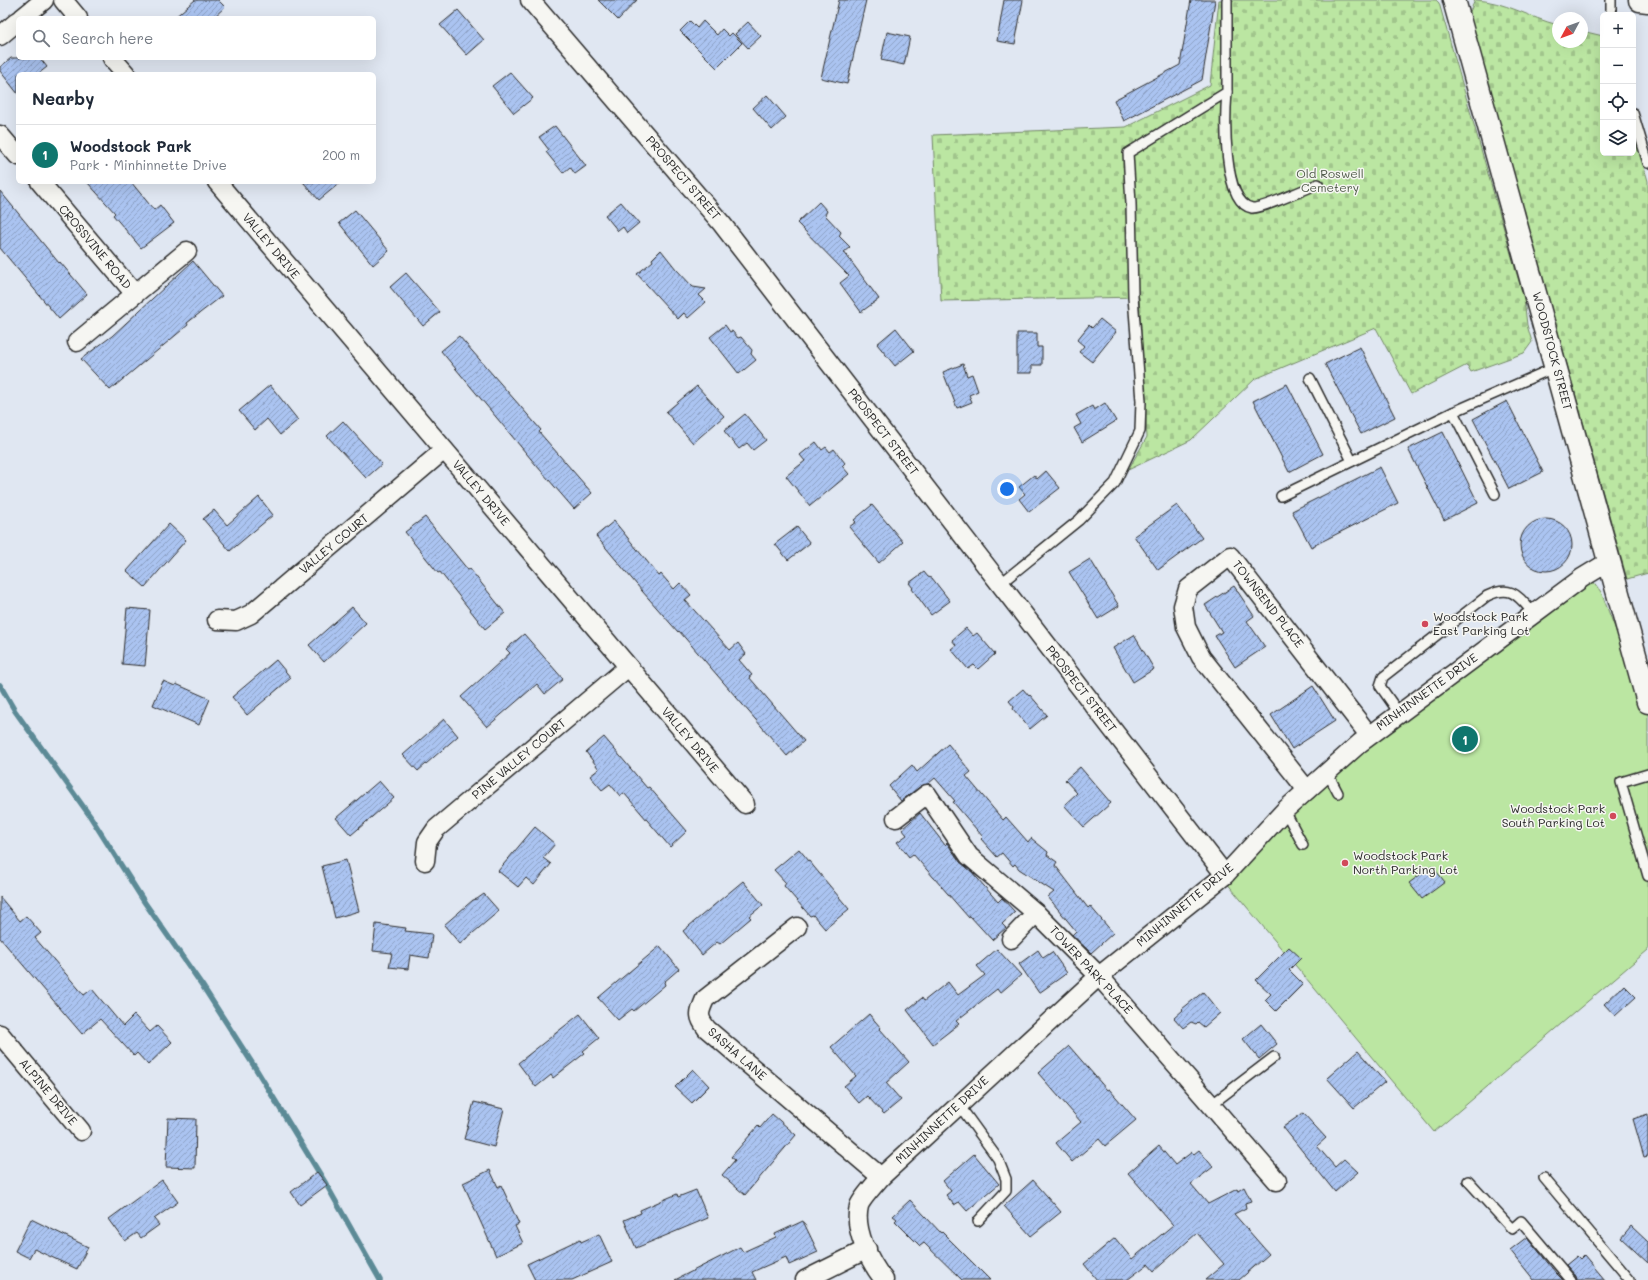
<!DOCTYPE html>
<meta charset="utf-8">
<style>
body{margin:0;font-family:Mali,sans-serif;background:#f2f2f3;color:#1f2937}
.controls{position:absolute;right:12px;top:12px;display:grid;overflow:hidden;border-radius:6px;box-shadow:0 4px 16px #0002}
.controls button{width:36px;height:36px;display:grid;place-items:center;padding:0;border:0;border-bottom:1px solid #e0e1e3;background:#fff;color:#1f2937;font:20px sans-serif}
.compass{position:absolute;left:1552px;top:12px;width:36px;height:36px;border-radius:50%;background:#fff;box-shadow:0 4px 16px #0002;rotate:229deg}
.you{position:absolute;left:1007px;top:489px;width:14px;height:14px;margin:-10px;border:3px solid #fff;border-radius:50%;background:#1a73e8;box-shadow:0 0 0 6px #1a73e833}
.badge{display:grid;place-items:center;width:26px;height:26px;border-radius:50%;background:#0f766e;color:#fff;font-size:13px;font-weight:700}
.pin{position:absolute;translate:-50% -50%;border:2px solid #fff;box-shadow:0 1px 4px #0006}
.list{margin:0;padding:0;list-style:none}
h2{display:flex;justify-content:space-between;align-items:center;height:52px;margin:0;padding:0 16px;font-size:17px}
h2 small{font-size:13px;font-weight:400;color:#747a83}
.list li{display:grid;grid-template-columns:26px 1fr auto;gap:12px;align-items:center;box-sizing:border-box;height:60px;padding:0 16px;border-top:1px solid #e0e1e3}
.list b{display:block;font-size:15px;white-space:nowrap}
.list p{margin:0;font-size:13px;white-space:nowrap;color:#747a83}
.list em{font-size:13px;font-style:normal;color:#747a83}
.icon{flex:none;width:22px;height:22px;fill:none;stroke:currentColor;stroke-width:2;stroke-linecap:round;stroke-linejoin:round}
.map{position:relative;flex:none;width:1648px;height:1280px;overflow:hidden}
.search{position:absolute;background:#fff;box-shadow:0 4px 16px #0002;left:16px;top:16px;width:360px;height:44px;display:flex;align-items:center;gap:10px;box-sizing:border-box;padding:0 14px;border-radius:6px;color:#747a83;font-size:15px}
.panel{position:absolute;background:#fff;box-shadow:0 4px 16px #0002;left:16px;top:72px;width:360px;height:112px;border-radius:6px}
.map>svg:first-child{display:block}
</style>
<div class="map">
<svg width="1648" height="1280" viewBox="0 0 1648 1280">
<defs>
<pattern id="cemetery-stones" width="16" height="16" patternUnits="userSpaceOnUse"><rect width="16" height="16" fill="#bbe6a2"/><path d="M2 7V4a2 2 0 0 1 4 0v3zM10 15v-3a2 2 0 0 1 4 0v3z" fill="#a1c58c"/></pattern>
<pattern id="building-hatch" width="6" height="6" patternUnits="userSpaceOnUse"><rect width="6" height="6" fill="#abc4f1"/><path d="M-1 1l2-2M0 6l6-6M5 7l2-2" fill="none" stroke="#8b9fc3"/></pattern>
</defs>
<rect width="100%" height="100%" fill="#e0e7f2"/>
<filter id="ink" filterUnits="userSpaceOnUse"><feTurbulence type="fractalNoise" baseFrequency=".025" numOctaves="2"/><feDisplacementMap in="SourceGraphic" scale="8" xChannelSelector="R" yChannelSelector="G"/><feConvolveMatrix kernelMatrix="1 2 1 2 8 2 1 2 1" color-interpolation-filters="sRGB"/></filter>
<g filter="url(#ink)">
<g fill="url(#cemetery-stones)" stroke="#738866">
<path d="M 1219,0 L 1436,0 L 1439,3 L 1524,299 L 1527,325 L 1532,342 L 1524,353 L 1471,372 L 1467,365 L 1411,394 L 1376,328 L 1255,379 L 1191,440 L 1128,470 L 1147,437 L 1139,297 L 941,301 L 933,135 L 1126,127 L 1210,85 Z"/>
<path d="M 1475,0 C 1504,1 1530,18 1558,25 L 1558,42 L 1582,42 L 1582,31 L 1603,36 L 1603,153 L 1633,153 L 1633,130 L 1648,181 L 1648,573 L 1627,579 L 1469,14 Z"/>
</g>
<path fill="#bbe6a2" stroke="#738866" d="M 1587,573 L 1601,592 L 1648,713 L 1648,950 L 1434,1132 L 1216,870 L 1297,798 Z"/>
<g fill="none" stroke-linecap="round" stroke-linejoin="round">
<path stroke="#5c8a96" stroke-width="5.5" d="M 0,685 L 15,711 L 90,816 L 145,903 L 202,985 L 256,1069 L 326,1184 L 380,1280"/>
</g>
<g fill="url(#building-hatch)" stroke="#2b2b2b">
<path d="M 195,0 L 218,0 L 225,7 L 213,18 L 174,18 Z"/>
<path d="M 598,0 L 637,0 L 618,20 Z"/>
<path d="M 839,0 L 866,0 L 847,84 L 821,78 Z"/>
<path d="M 1004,0 L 1023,0 L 1015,44 L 997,41 Z"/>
<path d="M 1191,0 L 1215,0 L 1202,80 L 1124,121 L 1114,100 L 1180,65 Z"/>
<path d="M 458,10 L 484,40 L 467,55 L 440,25 Z"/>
<path d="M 690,21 L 697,28 L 703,21 L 717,35 L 722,29 L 729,36 L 732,33 L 742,43 L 717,68 L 680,31 Z"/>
<path d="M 748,22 L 761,36 L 748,48 L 735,34 Z"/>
<path d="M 887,32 L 910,37 L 904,65 L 881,60 Z"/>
<path d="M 11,58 L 40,58 L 47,67 L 38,74 L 18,74 L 18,94 L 0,71 L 0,67 Z"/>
<path d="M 510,72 L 533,98 L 514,113 L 492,86 Z"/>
<path d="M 767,95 L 786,117 L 772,130 L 753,108 Z"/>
<path d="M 555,126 L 586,166 L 575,174 L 570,167 L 563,173 L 546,152 L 549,150 L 539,137 Z"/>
<path d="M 87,182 L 131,182 L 154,210 L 160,205 L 174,223 L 141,248 L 113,215 L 115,213 Z"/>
<path d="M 303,182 L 341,182 L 319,200 Z"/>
<path d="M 0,191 L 59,263 L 60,262 L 87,294 L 59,319 L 0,248 Z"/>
<path d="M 621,202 L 639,223 L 627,233 L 623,227 L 618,231 L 605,215 Z"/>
<path d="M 819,202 L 827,211 L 825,215 L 841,232 L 839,236 L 850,247 L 844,252 L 879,299 L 861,312 L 840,283 L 849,276 L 797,223 Z"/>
<path d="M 355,210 L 389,251 L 373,265 L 339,223 Z"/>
<path d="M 661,250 L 676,269 L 693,287 L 706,289 L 699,295 L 706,302 L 688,318 L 684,313 L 678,319 L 637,274 L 653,261 L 652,259 Z"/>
<path d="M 193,261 L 222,296 L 187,323 L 188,325 L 110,390 L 81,359 L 112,336 Z"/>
<path d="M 406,273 L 440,312 L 423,326 L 390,287 Z"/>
<path d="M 1100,319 L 1116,332 L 1092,362 L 1079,352 L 1084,346 L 1077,340 L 1089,325 L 1092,328 Z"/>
<path d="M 725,325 L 730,332 L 732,331 L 738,338 L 741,337 L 752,350 L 751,354 L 756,360 L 739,374 L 710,337 Z"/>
<path d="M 896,328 L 914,351 L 895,366 L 877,344 Z"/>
<path d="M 1017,333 L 1037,333 L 1037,347 L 1042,347 L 1042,365 L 1032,365 L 1032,373 L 1017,373 Z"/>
<path d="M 459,336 L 541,430 L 539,432 L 592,493 L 574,509 L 536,465 L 441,351 Z"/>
<path d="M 1360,347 L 1395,417 L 1361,434 L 1325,364 Z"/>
<path d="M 963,364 L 967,376 L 972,374 L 978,391 L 969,395 L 972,402 L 957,408 L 943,372 Z"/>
<path d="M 1287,384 L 1323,454 L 1289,472 L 1253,401 Z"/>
<path d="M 270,385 L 298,420 L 280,435 L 267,419 L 255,430 L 239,411 Z"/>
<path d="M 697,386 L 724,416 L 693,443 L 666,412 Z"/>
<path d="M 1507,401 L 1543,472 L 1509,489 L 1473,419 Z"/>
<path d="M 1105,403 L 1116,421 L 1082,442 L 1074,428 L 1081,424 L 1076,415 L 1092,406 L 1094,410 Z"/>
<path d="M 745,414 L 766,440 L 753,450 L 747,443 L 739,449 L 724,431 Z"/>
<path d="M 343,421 L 382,464 L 366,478 L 327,436 Z"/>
<path d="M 1443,432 L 1478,503 L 1444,520 L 1408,449 Z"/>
<path d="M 816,442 L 822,450 L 826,447 L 830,452 L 834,449 L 845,463 L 842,466 L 849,474 L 810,506 L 786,476 L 805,461 L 800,455 Z"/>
<path d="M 1380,467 L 1398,503 L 1311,547 L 1292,511 Z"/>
<path d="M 1046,471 L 1060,488 L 1029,512 L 1019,499 L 1025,494 L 1019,487 L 1034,475 L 1037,479 Z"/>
<path d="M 259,497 L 273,515 L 230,551 L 203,519 L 214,510 L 227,525 Z"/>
<path d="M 872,505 L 903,542 L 879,563 L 849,527 L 856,522 L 854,520 Z"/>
<path d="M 1177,505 L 1202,538 L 1158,570 L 1134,536 Z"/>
<path d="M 425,517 L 468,570 L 470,569 L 505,613 L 485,629 L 440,572 L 438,573 L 405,532 Z"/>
<circle cx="1546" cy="545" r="26"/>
<path d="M 614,521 L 659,576 L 661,574 L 674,589 L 680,583 L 691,595 L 685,600 L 730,650 L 738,643 L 746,654 L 739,660 L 752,675 L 749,677 L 804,741 L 787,756 L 679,631 L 678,632 L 642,591 L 596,536 Z"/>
<path d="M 169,524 L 186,540 L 145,587 L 127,571 Z"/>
<path d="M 797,527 L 810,543 L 788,560 L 775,544 Z"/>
<path d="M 1090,559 L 1119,606 L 1098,619 L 1069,572 Z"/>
<path d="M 924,572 L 928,577 L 932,578 L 950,601 L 931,615 L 912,589 L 913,588 L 909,583 Z"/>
<path d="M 1234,586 L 1254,616 L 1247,621 L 1265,647 L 1235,667 L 1215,636 L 1222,632 L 1205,605 Z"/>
<path d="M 352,607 L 366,623 L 324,662 L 309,645 Z"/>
<path d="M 127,608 L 150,610 L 145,666 L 122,664 Z"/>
<path d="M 966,628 L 973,636 L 977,633 L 995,654 L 978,669 L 974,665 L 968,669 L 951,649 L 956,645 L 952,640 Z"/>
<path d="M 524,634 L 563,679 L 545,694 L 537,684 L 487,727 L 461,697 L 510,653 L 506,649 Z"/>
<path d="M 1134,635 L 1154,669 L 1133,682 L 1113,648 Z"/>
<path d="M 276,660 L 291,678 L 247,715 L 232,697 Z"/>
<path d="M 163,681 L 175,686 L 176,684 L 210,699 L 199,725 L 153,705 Z"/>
<path d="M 1313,686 L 1335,721 L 1292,749 L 1271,715 Z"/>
<path d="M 1023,689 L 1029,696 L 1030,695 L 1047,715 L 1030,729 L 1013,709 L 1014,707 L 1009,701 Z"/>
<path d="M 444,719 L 458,736 L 418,771 L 403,755 Z"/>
<path d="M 604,737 L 647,788 L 649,787 L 687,831 L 670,847 L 624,793 L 620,796 L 610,784 L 602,790 L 590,776 L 599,769 L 586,752 Z"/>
<path d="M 948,744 L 971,772 L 966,776 L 1003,820 L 1006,817 L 1028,842 L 1031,838 L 1048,852 L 1047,855 L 1057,862 L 1055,865 L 1088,908 L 1090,906 L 1113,933 L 1091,953 L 1072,935 L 1076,931 L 1048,897 L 1054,892 L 1019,869 L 1015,864 L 1013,866 L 1002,853 L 997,857 L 981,839 L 983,837 L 953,802 L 955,801 L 935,778 L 928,784 L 921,786 L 901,801 L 889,786 L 912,765 L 917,772 Z"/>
<path d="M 1080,767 L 1111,803 L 1084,827 L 1064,805 L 1077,793 L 1065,780 Z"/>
<path d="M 379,781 L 394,798 L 351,835 L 336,818 Z"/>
<path d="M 920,813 L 945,845 L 947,843 L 960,862 L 971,871 L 998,902 L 1002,898 L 1015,912 L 1002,924 L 1006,928 L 992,940 L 970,916 L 969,918 L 913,854 L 909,857 L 897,842 L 907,835 L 902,829 Z"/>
<path d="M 535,827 L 555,844 L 543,858 L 551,864 L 534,885 L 526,878 L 518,887 L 498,871 Z"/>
<path d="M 799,849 L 849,909 L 825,929 L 813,915 L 810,916 L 784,886 L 786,883 L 774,870 Z"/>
<path d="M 346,860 L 359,911 L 335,918 L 322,866 Z"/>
<path d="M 1432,866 L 1445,882 L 1422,899 L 1409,883 Z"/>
<path d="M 743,881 L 763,905 L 749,916 L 751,918 L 720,944 L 717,942 L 702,955 L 683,931 Z"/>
<path d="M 484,894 L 499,911 L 460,944 L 444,925 L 473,900 L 477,899 Z"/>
<path d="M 0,897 L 20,921 L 26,916 L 41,933 L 35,938 L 84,995 L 92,989 L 123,1026 L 134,1015 L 150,1032 L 157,1026 L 172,1042 L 148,1065 L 137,1053 L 134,1056 L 100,1019 L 82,1034 L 0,938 Z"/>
<path d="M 376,924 L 406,928 L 405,931 L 432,934 L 429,958 L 410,955 L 408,969 L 389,967 L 392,953 L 373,951 Z"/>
<path d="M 660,946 L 679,969 L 664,982 L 665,985 L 634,1011 L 632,1009 L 618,1020 L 598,998 Z"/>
<path d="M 1289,947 L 1301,958 L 1289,970 L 1303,984 L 1276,1011 L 1265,1000 L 1271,994 L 1256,980 Z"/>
<path d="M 997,949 L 1021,975 L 1000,993 L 997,989 L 956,1021 L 959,1024 L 933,1044 L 907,1010 L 922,998 L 924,1001 L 948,982 L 958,995 L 985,975 L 977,966 Z"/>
<path d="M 1038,950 L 1043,958 L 1052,952 L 1067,973 L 1039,993 L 1019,964 Z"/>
<path d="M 1624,985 L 1636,997 L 1615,1016 L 1604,1004 Z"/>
<path d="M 1203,992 L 1220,1013 L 1204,1027 L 1198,1022 L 1196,1024 L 1191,1022 L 1183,1028 L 1174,1018 L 1183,1010 L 1182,1009 Z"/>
<path d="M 580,1014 L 599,1038 L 583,1051 L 585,1053 L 553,1078 L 551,1075 L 536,1087 L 518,1063 Z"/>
<path d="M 869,1014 L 881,1028 L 880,1029 L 909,1062 L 886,1083 L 901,1100 L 884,1114 L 867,1096 L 859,1103 L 844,1086 L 856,1076 L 831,1047 Z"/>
<path d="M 1261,1024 L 1277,1044 L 1259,1059 L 1243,1039 Z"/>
<path d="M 1069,1046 L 1107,1090 L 1109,1089 L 1136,1120 L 1105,1146 L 1099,1139 L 1072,1162 L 1056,1143 L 1081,1122 L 1038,1073 Z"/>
<path d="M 1358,1051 L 1385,1082 L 1354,1108 L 1327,1078 Z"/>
<path d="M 693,1069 L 709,1086 L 692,1103 L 675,1087 Z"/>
<path d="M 474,1102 L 504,1109 L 494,1147 L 464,1139 Z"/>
<path d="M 1303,1113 L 1326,1138 L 1317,1146 L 1335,1167 L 1344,1159 L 1358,1172 L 1335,1192 L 1283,1127 Z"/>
<path d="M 772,1114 L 796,1135 L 745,1195 L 722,1175 L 735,1160 L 731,1157 L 758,1126 L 760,1128 Z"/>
<path d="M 1648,1114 L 1648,1156 L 1644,1157 L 1633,1119 Z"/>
<path d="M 168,1118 L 196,1119 L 195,1168 L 166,1167 Z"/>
<path d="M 1159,1146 L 1175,1165 L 1192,1152 L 1194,1154 L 1199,1150 L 1213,1167 L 1191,1184 L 1208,1204 L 1237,1189 L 1238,1191 L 1244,1187 L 1251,1201 L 1245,1203 L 1246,1208 L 1234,1214 L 1269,1254 L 1239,1280 L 1205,1280 L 1224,1264 L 1197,1233 L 1154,1271 L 1148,1264 L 1127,1280 L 1097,1280 L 1084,1264 L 1115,1238 L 1132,1259 L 1173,1225 L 1128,1173 Z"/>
<path d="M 974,1154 L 999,1184 L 967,1211 L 959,1202 L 954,1205 L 946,1195 L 951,1191 L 943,1181 Z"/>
<path d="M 490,1170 L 498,1187 L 501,1185 L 519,1224 L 515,1226 L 523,1243 L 496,1256 L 463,1183 Z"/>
<path d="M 317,1172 L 327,1185 L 300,1205 L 291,1192 Z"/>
<path d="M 162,1180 L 178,1202 L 154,1219 L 159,1225 L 141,1238 L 137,1233 L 125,1241 L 109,1219 Z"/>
<path d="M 1033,1180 L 1061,1212 L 1031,1236 L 1004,1206 Z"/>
<path d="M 696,1190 L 708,1218 L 636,1248 L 624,1220 L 641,1213 L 640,1210 L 677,1194 L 678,1197 Z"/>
<path d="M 910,1200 L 941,1233 L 942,1232 L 990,1280 L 962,1280 L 924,1243 L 920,1246 L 895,1221 L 897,1219 L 893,1216 Z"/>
<path d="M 31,1219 L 88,1247 L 77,1269 L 34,1249 L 29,1258 L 15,1251 Z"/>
<path d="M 803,1221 L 818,1252 L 789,1265 L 786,1257 L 752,1272 L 756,1280 L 675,1280 L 740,1247 L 743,1252 L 776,1237 L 775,1234 Z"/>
<path d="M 1631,1226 L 1648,1242 L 1648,1263 L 1621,1238 Z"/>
<path d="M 599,1234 L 612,1262 L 572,1280 L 535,1280 L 527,1264 L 580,1239 L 581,1242 Z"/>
<path d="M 1527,1237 L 1556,1273 L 1563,1280 L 1534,1280 L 1510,1250 Z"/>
<path d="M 1584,1255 L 1605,1280 L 1577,1280 L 1576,1276 L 1566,1265 L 1577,1256 L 1580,1259 Z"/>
</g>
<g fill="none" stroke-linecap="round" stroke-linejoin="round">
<defs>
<g id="service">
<path d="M 1611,15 L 1611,0"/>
<path d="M 1227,92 C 1225,115 1222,203 1252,208 C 1262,209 1305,189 1318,184"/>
<path d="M 1633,113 L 1648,163"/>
<path d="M 1310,378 L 1352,461"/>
<path d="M 1453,412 L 1495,494"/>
<path d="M 1281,496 L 1453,412 L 1556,367"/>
<path d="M 1000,584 L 1079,520 L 1115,483 L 1140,431 L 1141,401 L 1133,297 L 1131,204 L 1128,153 L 1227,92 L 1227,0"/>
<path d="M 1399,713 L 1380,686 L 1383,677 L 1487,596 C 1512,584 1518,596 1534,614"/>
<path d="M 1327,772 L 1338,793"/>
<path d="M 1648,774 L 1621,782 L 1648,876"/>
<path d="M 1285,811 L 1303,845"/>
<path d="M 959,1105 L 998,1159 L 1006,1179 L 1006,1191 L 978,1221"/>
<path d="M 1211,1105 L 1274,1057"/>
<path d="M 1544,1178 L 1630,1280"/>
<path d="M 1468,1181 L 1512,1229 L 1521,1221 L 1571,1280"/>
</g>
<g id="minor">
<path d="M 63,0 L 78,18"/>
<path d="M 530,0 L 722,224 L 1225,875"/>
<path d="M 22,18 L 44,0"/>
<path d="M 0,36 L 18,21"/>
<path d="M 112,58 L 126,74"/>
<path d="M 0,135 L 18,156"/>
<path d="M 40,182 L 135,294"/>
<path d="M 217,182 L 745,804"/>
<path d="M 77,342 L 187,251"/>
<path d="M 217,620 L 236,621 L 251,614 L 444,450"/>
<path d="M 1307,790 L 1201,657 L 1186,627 L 1183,606 L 1188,589 L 1230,556 L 1369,735"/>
<path d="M 896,818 L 927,794 L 969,856 L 1036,913 L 1099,976 L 1277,1181"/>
<path d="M 425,861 L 427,842 L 436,829 L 628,667"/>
<path d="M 797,927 L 705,999 C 699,1013 697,1016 707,1029 L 881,1177"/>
<path d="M 1011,939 L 1036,913"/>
<path d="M 0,1034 L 81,1131"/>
<path d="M 805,1280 L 867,1249"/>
<path d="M 884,1280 C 870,1262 853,1230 859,1206 C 861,1199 876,1183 881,1177 L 1099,976 L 1225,875 L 1285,810 L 1360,743 L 1582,578 L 1610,561"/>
</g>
<path id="tertiary" d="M 1454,0 L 1648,702"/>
<path id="trunk" d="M 1640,0 L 1648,1"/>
</defs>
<use href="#service" stroke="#2b2b2b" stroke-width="12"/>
<use href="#minor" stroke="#2b2b2b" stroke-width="21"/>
<use href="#tertiary" stroke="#2b2b2b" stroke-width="25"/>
<use href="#trunk" stroke="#2b2b2b" stroke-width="25"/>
<use href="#service" stroke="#f6f6f2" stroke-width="9"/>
<use href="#minor" stroke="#f6f6f2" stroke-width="18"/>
<use href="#tertiary" stroke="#f6f6f2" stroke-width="22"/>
<use href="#trunk" stroke="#f6f6f2" stroke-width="22"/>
</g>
</g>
<g fill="#d1495b" stroke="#f6f6f2" stroke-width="1.5">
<circle cx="1425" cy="624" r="4"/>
<circle cx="1613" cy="816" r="4"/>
<circle cx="1345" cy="863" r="4"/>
</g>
<g text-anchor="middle" stroke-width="3" stroke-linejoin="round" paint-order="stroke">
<g font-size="12" fill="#4f5a49" stroke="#f6f6f2">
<text x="1330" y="178">Old Roswell<tspan x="1330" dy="14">Cemetery</tspan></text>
</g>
<g font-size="12" fill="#2b2b2b" stroke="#f6f6f2">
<text transform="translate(683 178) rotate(49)" y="4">PROSPECT STREET</text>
<text transform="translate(271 246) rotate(50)" y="4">VALLEY DRIVE</text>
<text transform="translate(95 247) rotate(50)" y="4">CROSSVINE ROAD</text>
<text transform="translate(1552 351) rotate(75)" y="4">WOODSTOCK STREET</text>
<text transform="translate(883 432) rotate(52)" y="4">PROSPECT STREET</text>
<text transform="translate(481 493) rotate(50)" y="4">VALLEY DRIVE</text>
<text transform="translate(334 544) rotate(-40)" y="4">VALLEY COURT</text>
<text transform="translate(1268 604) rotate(52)" y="4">TOWNSEND PLACE</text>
<text transform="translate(1081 689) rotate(52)" y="4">PROSPECT STREET</text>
<text transform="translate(1427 692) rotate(-36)" y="4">MINHINNETTE DRIVE</text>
<text transform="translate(690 740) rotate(50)" y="4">VALLEY DRIVE</text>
<text transform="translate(519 759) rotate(-40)" y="4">PINE VALLEY COURT</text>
<text transform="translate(1185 905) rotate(-40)" y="4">MINHINNETTE DRIVE</text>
<text transform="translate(1091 970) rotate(47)" y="4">TOWER PARK PLACE</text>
<text transform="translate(737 1054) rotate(41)" y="4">SASHA LANE</text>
<text transform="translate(48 1092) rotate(50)" y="4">ALPINE DRIVE</text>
<text transform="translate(942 1120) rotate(-43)" y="4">MINHINNETTE DRIVE</text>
</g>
<g font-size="12" fill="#2b2b2b" stroke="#f6f6f2" text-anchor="start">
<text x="1433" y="621">Woodstock Park<tspan x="1433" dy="14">East Parking Lot</tspan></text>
<text x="1605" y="813" text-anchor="end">Woodstock Park<tspan x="1605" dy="14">South Parking Lot</tspan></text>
<text x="1353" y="860">Woodstock Park<tspan x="1353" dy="14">North Parking Lot</tspan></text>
</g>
</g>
</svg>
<div class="controls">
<button>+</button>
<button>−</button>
<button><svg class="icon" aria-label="locate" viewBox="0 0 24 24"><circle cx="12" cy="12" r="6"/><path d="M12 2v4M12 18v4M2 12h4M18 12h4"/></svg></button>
<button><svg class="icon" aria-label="layers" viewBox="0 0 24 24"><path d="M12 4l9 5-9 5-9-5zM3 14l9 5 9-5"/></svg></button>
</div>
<svg class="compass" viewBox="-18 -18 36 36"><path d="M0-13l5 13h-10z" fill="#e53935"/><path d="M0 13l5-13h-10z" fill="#747a83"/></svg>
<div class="you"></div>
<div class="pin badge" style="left:1465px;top:739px">1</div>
<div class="search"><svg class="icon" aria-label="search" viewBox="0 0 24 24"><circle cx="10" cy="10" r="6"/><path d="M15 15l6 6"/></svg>Search here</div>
<section class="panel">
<h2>Nearby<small></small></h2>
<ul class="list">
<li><span class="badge">1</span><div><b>Woodstock Park</b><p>Park · Minhinnette Drive</p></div><em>200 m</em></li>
</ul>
</section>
</div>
